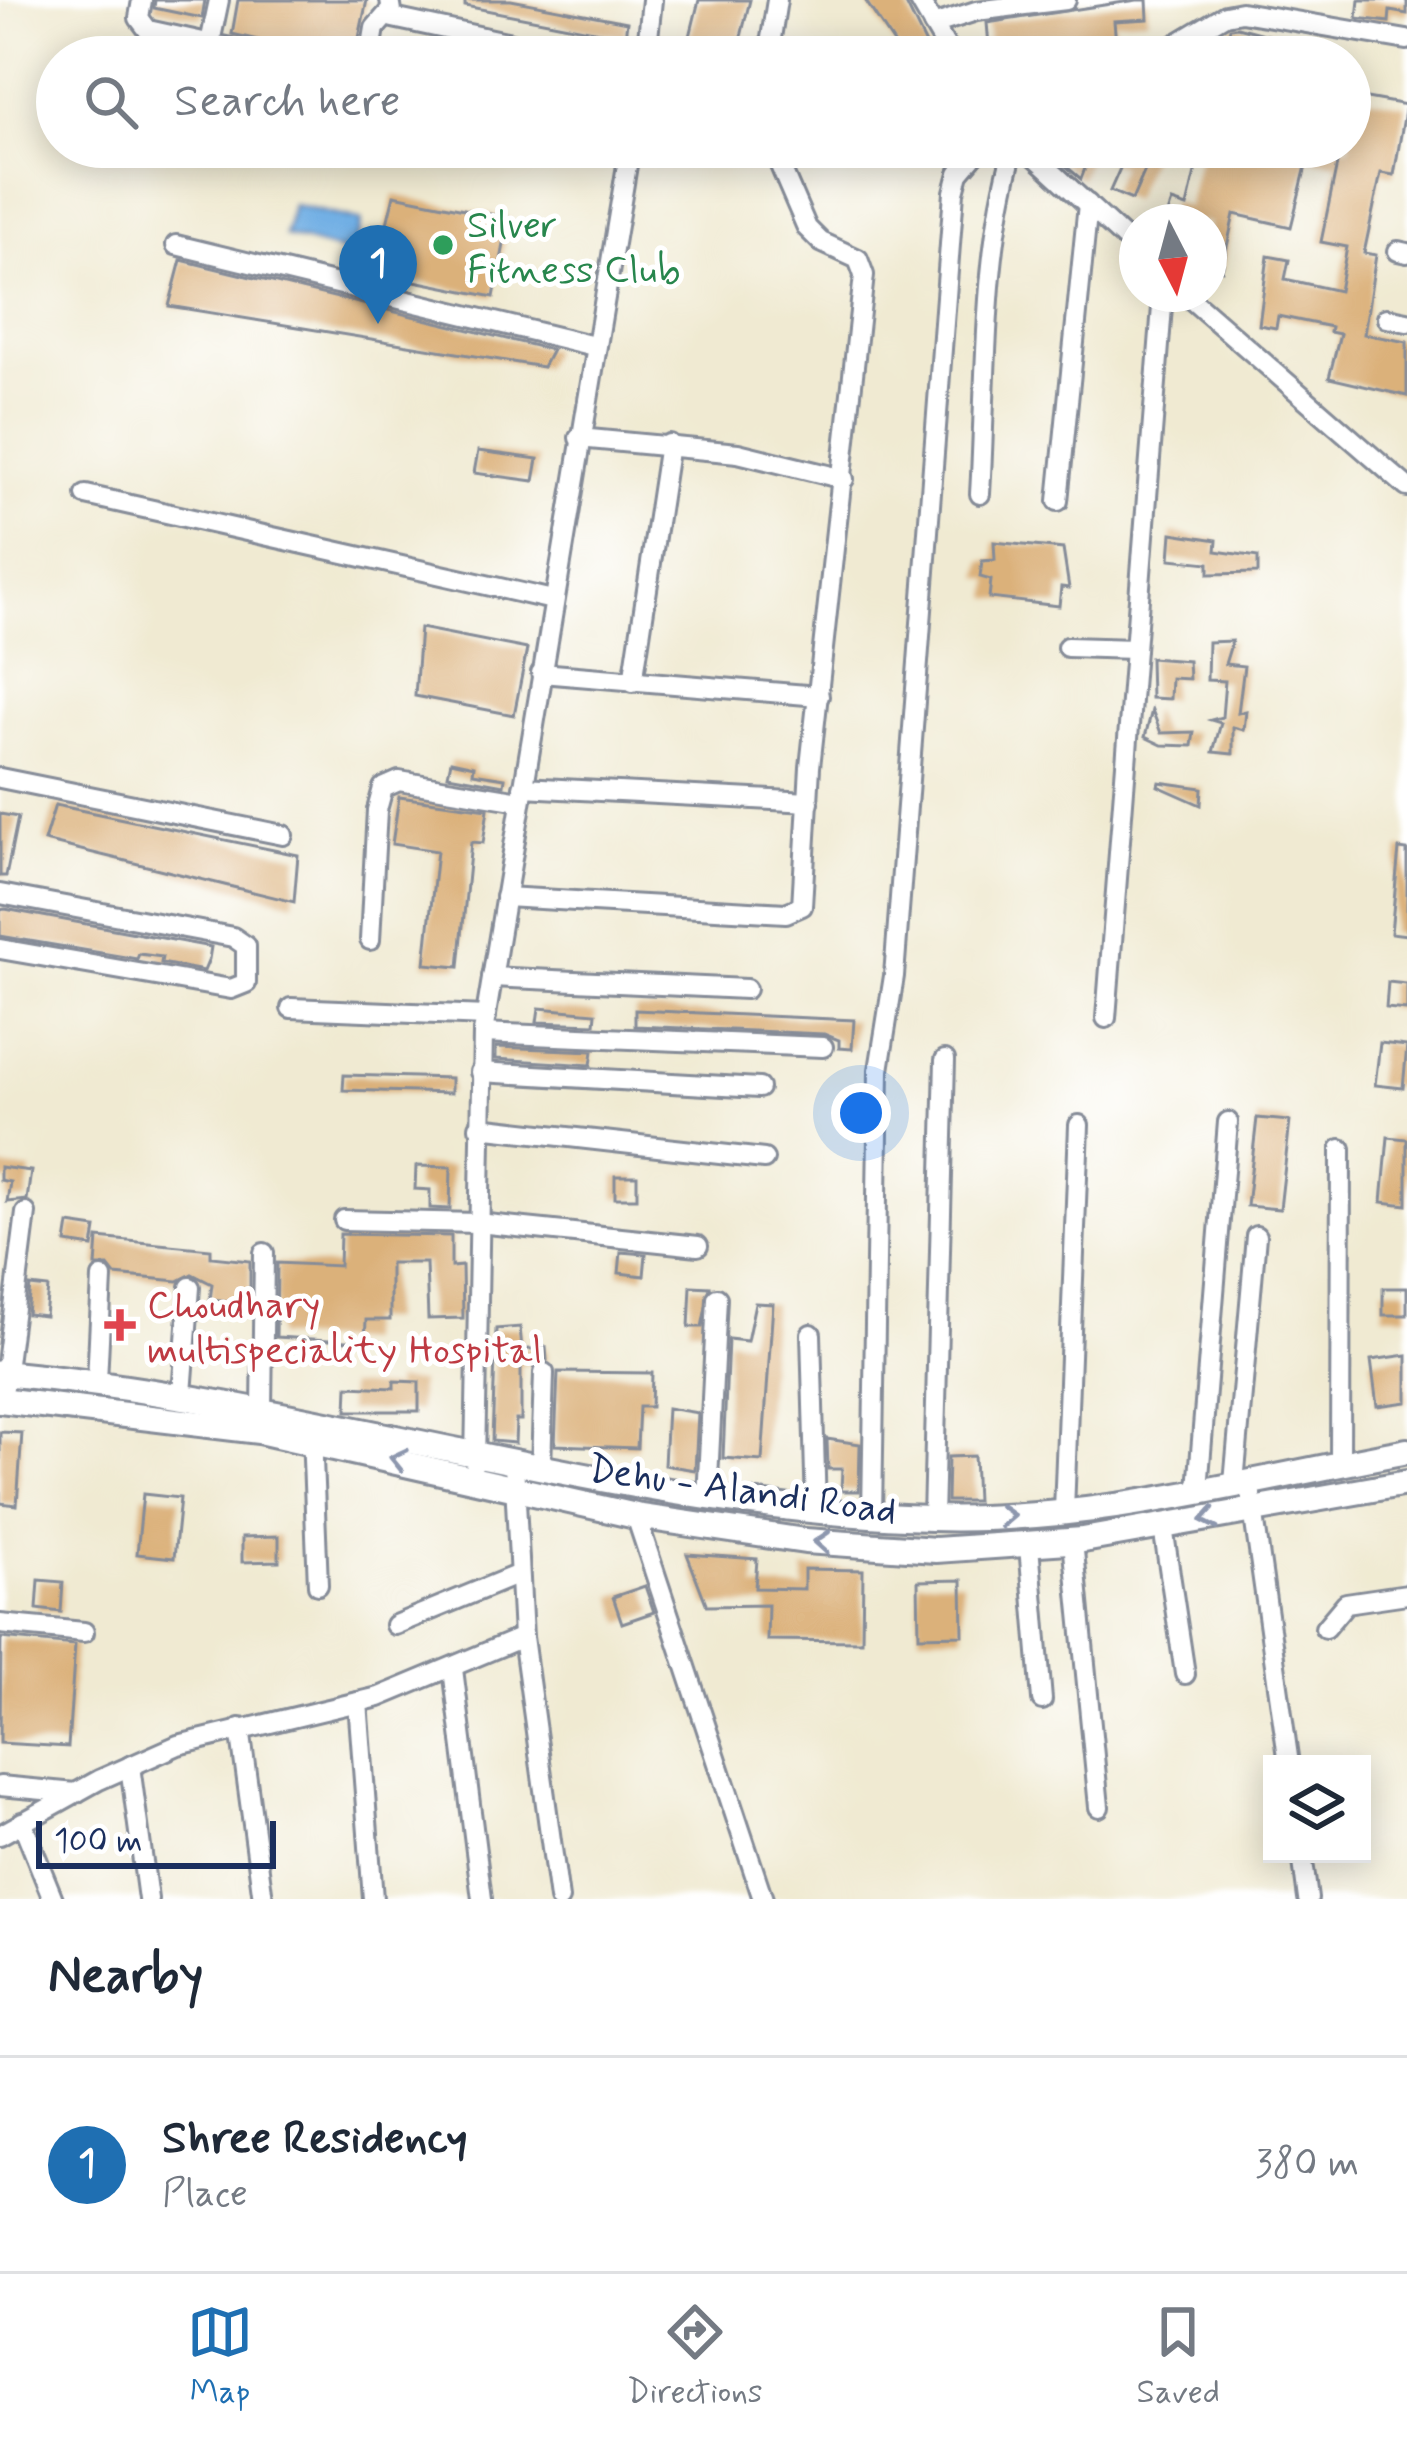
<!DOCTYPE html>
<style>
body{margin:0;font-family:Mynerve,sans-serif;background:#f2f2f3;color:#1f2937}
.controls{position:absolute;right:36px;bottom:36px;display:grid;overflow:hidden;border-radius:0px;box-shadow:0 6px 30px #0003}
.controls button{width:108px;height:108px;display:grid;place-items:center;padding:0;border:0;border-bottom:3px solid #e0e1e3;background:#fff;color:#1f2937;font:60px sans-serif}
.compass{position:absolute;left:1119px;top:204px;width:108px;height:108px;border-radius:50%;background:#fff;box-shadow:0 6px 30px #0003;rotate:174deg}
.scale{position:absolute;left:36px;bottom:30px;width:240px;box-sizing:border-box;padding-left:12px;border:6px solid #1b2f5e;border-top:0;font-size:33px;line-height:42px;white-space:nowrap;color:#1b2f5e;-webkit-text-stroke:9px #fff;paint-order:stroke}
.you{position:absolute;left:861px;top:1113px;width:42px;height:42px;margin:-30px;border:9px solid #fff;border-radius:50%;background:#1a73e8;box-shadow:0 0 0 18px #1a73e833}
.badge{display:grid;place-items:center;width:78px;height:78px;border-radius:50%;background:#1f6fb2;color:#fff;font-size:39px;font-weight:700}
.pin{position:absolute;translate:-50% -99px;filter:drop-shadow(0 3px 6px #0008)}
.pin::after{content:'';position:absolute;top:63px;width:42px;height:36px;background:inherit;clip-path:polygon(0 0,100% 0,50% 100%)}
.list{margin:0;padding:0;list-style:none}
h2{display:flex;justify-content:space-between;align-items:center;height:156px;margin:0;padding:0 48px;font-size:51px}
h2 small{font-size:39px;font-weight:400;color:#747a83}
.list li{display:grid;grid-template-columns:78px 1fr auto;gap:36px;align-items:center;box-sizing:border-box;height:216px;padding:0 48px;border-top:3px solid #e0e1e3}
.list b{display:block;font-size:45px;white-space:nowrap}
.list p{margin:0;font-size:39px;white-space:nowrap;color:#747a83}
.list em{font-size:39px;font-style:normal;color:#747a83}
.icon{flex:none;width:66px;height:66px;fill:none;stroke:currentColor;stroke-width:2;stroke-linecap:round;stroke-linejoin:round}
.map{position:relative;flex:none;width:1407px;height:1899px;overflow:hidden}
.search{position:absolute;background:#fff;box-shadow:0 6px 30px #0003;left:36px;right:36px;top:36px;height:132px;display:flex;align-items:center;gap:30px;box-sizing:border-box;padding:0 42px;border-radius:66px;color:#747a83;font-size:45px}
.sheet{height:372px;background:#fff}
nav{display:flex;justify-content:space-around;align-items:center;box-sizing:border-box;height:168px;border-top:3px solid #e0e1e3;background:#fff;font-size:33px;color:#747a83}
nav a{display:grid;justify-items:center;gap:6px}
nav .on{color:#1f6fb2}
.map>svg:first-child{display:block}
</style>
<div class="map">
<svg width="1407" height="1899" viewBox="0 0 1407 1899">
<rect width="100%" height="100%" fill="#fff"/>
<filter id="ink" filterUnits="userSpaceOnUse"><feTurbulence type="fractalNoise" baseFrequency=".00833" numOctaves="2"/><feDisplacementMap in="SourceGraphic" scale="24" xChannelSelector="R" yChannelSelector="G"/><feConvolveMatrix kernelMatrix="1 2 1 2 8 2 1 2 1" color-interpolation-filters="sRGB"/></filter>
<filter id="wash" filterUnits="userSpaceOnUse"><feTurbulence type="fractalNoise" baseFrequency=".004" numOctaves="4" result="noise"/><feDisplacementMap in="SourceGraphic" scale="48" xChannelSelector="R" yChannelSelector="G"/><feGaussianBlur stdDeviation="2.7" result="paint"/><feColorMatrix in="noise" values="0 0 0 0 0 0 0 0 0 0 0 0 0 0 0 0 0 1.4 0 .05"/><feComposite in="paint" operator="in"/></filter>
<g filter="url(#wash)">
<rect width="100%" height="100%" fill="#f0ead2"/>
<path fill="#71afe4" stroke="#466fa1" stroke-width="3" d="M 293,205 L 361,221 L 354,255 L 285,236 Z"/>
<g id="blocks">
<g fill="#dbb17a">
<path d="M 155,0 L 205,0 L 202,18 L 154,8 Z"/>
<path d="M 238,0 L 367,0 L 356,52 L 297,40 L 294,57 L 275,44 L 232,34 Z"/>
<path d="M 465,0 L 511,0 L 627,22 L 625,37 L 465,6 Z"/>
<path d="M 699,0 L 750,0 L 736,57 L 685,57 Z"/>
<path d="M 865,0 L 904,0 L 932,57 L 903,57 Z"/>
<path d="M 1137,0 L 1147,0 L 1148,19 L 1114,21 L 1116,44 L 1037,51 L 1038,57 L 990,57 L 987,23 Z"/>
<path d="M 1359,0 L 1407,0 L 1407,14 L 1390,11 L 1389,22 L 1357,18 Z"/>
<path d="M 1237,27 L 1327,51 L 1327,57 L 1223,57 L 1230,28 Z"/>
<path d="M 1350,95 L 1406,105 L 1394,175 L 1381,173 L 1364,253 L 1376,255 L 1364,334 L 1407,342 L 1407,396 L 1329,378 L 1340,334 L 1330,332 L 1331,327 L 1278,316 L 1276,328 L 1259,325 L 1268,256 L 1289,260 L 1285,279 L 1339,291 L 1347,247 L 1321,242 L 1337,164 L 1308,158 L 1291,227 L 1234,214 L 1222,270 L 1209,267 L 1209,222 L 1165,222 L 1172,202 L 1187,207 L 1201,147 L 1350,147 Z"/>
<path d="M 1065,147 L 1155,147 L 1132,200 L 1110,191 L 1121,166 L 1090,155 L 1081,179 L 1060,161 Z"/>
<path d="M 394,195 L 509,218 L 494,297 L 375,273 Z"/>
<path d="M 181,260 L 552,350 L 543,367 L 169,306 Z"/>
<path d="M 478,451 L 538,459 L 534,481 L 474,473 Z"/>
<path d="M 1172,533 L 1217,540 L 1216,551 L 1258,557 L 1258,573 L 1209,574 L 1209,563 L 1170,559 Z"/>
<path d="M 994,542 L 1063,549 L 1069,588 L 1061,587 L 1059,606 L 989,598 L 991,580 L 980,577 L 982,561 L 995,560 Z"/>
<path d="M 420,628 L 527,649 L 514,715 L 415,696 Z"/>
<path d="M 1232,641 L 1225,664 L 1244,666 L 1238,713 L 1246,711 L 1244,730 L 1233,727 L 1233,754 L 1213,752 L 1221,723 L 1211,720 L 1222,717 L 1225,681 L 1207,680 L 1208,642 Z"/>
<path d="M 1150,658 L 1188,661 L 1189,679 L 1171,678 L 1170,699 L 1151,698 Z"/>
<path d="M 1152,710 L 1161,733 L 1194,732 L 1192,746 L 1162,745 L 1145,737 Z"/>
<path d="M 451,761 L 474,766 L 473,773 L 505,778 L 504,785 L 448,775 Z"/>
<path d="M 1159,782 L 1202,788 L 1201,805 L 1158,786 Z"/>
<path d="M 399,797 L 488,809 L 483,843 L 471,842 L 459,967 L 425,964 L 437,851 L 392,844 Z"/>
<path d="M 55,805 L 298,855 L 294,902 L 44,841 Z"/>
<path d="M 0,814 L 18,817 L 6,876 L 0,876 Z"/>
<path d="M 1399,849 L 1407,850 L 1407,935 L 1391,933 Z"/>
<path d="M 5,909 L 211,947 L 209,959 L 204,971 L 161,963 L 162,957 L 139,954 L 137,959 L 0,936 L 0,910 Z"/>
<path d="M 1388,982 L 1407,984 L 1407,1010 L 1386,1008 Z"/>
<path d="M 539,1008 L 596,1013 L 595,1024 L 537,1022 Z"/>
<path d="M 635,1010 L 854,1020 L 852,1049 L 839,1048 L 839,1040 L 824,1034 L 635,1026 Z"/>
<path d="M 1380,1043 L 1407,1046 L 1403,1088 L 1375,1085 Z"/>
<path d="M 496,1047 L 593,1051 L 591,1065 L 496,1059 Z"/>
<path d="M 344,1075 L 451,1078 L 451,1093 L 343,1090 Z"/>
<path d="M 1257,1118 L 1290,1121 L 1280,1209 L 1247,1206 Z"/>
<path d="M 1388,1137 L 1407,1139 L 1407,1205 L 1382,1202 Z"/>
<path d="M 416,1166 L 451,1167 L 450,1209 L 430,1208 L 430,1190 L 415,1189 Z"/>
<path d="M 0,1167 L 31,1171 L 27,1200 L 7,1202 L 10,1182 L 0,1180 Z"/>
<rect x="615" y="1176" width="22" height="22"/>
<path d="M 69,1224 L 96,1228 L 93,1247 L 66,1243 Z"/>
<path d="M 340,1234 L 451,1236 L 451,1267 L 462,1266 L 463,1318 L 428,1319 L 426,1263 L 390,1263 L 390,1320 L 366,1320 L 365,1342 L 276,1337 L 277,1263 L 339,1266 Z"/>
<path d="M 98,1238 L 211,1249 L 211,1257 L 250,1261 L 250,1304 L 210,1300 L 212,1284 L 192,1274 L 178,1281 L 115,1275 L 108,1266 L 96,1266 Z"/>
<path d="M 621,1252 L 646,1254 L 644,1276 L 619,1273 Z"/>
<path d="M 30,1286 L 48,1288 L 45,1316 L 27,1314 Z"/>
<path d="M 691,1286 L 710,1287 L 702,1327 L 689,1327 Z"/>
<rect x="1383" y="1288" width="24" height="27"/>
<path d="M 755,1303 L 773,1304 L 762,1461 L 723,1458 L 728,1339 L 747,1341 Z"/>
<path d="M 520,1327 L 522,1350 L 546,1347 L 547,1360 L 521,1365 L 521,1420 L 516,1420 L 515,1443 L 492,1441 L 496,1329 Z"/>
<path d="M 1407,1355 L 1407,1402 L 1377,1406 L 1371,1360 Z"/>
<path d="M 558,1372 L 652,1373 L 651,1407 L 639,1407 L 637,1448 L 555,1445 Z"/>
<path d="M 394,1381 L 419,1382 L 419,1411 L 347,1411 L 348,1386 L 394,1388 Z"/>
<path d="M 667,1408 L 698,1413 L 695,1470 L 664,1465 Z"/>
<path d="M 0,1432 L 22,1433 L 17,1505 L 0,1503 Z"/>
<path d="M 827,1439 L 860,1444 L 859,1491 L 841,1491 L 842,1469 L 828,1469 Z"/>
<path d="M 974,1456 L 976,1501 L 947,1501 L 948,1457 Z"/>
<path d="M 143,1494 L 180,1498 L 174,1558 L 137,1554 Z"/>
<path d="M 279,1536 L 279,1561 L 242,1562 L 242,1537 Z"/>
<path d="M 687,1554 L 757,1559 L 755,1588 L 804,1589 L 804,1569 L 863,1570 L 862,1641 L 767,1640 L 768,1605 L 707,1606 Z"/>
<path d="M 39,1580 L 63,1582 L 61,1612 L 37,1609 Z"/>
<path d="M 962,1580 L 963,1635 L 919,1636 L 918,1581 Z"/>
<path d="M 645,1586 L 654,1612 L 622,1623 L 613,1597 Z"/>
<path d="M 1,1638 L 75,1645 L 68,1747 L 0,1743 Z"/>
</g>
</g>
</g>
<g filter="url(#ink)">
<use href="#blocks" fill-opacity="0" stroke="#868c98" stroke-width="3"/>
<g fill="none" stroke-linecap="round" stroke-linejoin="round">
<defs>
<g id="minor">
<path d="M 142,0 L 139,18 L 148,30 L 272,57"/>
<path d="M 390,0 L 393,18 L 577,57"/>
<path d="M 919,0 L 952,57"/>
<path d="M 933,25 L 976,11 L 1066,0"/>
<path d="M 210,43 L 219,0"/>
<path d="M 1173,46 L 1225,15 L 1241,12 L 1407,40"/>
<path d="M 370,57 L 375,28 L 389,12"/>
<path d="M 646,57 L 652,0"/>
<path d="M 768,57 L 777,0"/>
<path d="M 1025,147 L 1137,250"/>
<path d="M 176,245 L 594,346"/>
<path d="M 1398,251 L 1407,253"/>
<path d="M 1185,294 L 1407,487"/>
<path d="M 1387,318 L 1407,322"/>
<path d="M 579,438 L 738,453 L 844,479"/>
<path d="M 980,494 C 987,379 982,257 1014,147"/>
<path d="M 86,495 L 553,600"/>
<path d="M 1058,501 L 1088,204"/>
<path d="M 1067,647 L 1135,649"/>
<path d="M 541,673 L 819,696"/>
<path d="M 633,682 L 669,444"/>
<path d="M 0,778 L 283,835"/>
<path d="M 523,787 L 809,802"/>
<path d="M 0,894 L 233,937 L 246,946 L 246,983 L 231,989 L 0,949"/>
<path d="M 505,897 L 786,913 L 802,906 L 810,767 L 864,275 L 858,259 L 821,242 L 807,228 L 772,147"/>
<path d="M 370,940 L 377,810 L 383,788 L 399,781 L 520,801"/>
<path d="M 492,977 L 746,989"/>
<path d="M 291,1008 L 486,1016"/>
<path d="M 1106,1018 L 1163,294"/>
<path d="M 483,1033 L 823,1047"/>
<path d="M 480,1072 L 759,1088"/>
<path d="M 479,1127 L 764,1159"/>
<path d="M 344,1220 L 478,1223 L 698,1246"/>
<path d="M 811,1334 L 816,1511"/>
<path d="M 97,1381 L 102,1278"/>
<path d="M 4,1387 L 26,1213"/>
<path d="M 182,1394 L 190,1287"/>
<path d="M 262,1410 L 264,1253"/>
<path d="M 312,1434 L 318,1585"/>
<path d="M 475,1462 L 483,1033 L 630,147"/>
<path d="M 514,1463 L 523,1637 L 559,1899"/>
<path d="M 1340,1463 L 1341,1149"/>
<path d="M 541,1468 L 544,1373"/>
<path d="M 1249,1480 L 1289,1764"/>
<path d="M 1234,1483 L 1256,1236"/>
<path d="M 1198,1489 L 1228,1122"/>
<path d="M 707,1499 L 717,1298"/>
<path d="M 1064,1511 L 1079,1125"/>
<path d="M 872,1515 L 879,1070 L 894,976 L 954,192 L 959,173 L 981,147"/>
<path d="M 636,1516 L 763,1899"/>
<path d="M 933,1518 L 945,1060"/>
<path d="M 1163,1527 L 1185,1674"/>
<path d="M 1073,1541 L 1099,1807"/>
<path d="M 1029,1546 L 1042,1700"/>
<path d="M 0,1624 L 84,1632"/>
<path d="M 395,1625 L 519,1574"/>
<path d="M 1325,1628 L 1346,1603 L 1407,1594"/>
<path d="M 453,1669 L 482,1899"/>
<path d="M 358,1702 L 373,1899"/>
<path d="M 240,1728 L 263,1899"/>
<path d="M 130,1766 L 148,1899"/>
<path d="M 0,1786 L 76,1793"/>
<path d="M 22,1822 L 53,1899"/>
<path d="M 0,1835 L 99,1780 L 178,1745 L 379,1697 L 523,1637"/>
<path d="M 1302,1854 L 1308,1899"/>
</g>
<g id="major">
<path d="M 0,1373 C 314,1400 615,1509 931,1518 C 1090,1523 1252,1480 1407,1451"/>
<path d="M 0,1400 L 259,1431 L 636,1516 L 805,1541 L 936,1550 L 1083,1540 L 1407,1483"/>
</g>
</defs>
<use href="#minor" stroke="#868c98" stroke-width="24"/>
<use href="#major" stroke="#868c98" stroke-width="30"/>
<use href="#minor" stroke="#fff" stroke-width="18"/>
<use href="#major" stroke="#fff" stroke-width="24"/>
</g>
<defs><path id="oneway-chevron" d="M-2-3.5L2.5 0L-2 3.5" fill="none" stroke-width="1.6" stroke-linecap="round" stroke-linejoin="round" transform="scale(3)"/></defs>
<g stroke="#8d97ae">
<use href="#oneway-chevron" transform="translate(398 1459) rotate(-167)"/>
<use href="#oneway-chevron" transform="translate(1007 1516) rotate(-3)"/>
<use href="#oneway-chevron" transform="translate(1209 1519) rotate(169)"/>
<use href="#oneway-chevron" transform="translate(822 1542) rotate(-176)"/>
</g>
</g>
<circle fill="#2e9e5b" stroke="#fff" stroke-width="4.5" cx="443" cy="245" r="12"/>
<path fill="#e0444e" stroke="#fff" stroke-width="4.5" d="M114 1307h12v12h12v12h-12v12h-12v-12h-12v-12h12z"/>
<g text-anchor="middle" stroke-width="10" stroke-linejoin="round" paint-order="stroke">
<g font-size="39" fill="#27864d" stroke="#fff" text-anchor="start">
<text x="467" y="237">Silver<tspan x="467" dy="45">Fitness Club</tspan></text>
</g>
<g font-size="39" fill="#be3a42" stroke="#fff" text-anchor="start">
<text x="147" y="1317">Choudhary<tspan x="147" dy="45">multispeciality Hospital</tspan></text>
</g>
<g font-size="39" fill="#1b2f5e" stroke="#fff">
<text transform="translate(743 1488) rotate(8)" y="14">Dehu - Alandi Road</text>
</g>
</g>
</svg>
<div class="controls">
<button><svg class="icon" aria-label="layers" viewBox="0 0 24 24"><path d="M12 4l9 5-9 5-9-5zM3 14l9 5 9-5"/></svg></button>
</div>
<svg class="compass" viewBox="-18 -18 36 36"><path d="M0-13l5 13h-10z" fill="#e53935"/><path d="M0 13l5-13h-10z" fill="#747a83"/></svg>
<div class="scale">100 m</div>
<div class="you"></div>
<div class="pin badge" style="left:378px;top:324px">1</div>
<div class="search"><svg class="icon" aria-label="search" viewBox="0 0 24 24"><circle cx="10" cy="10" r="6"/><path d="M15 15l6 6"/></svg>Search here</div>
</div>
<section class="sheet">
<h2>Nearby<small></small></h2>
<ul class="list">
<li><span class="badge">1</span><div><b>Shree Residency</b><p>Place</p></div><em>380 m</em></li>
</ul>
</section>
<nav>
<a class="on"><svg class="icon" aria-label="map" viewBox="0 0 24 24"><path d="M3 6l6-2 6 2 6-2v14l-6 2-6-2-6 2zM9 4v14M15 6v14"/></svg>Map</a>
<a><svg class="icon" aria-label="directions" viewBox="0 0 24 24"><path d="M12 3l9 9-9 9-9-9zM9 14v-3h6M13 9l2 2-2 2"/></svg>Directions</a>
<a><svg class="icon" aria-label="saved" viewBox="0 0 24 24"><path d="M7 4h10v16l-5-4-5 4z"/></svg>Saved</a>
</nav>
